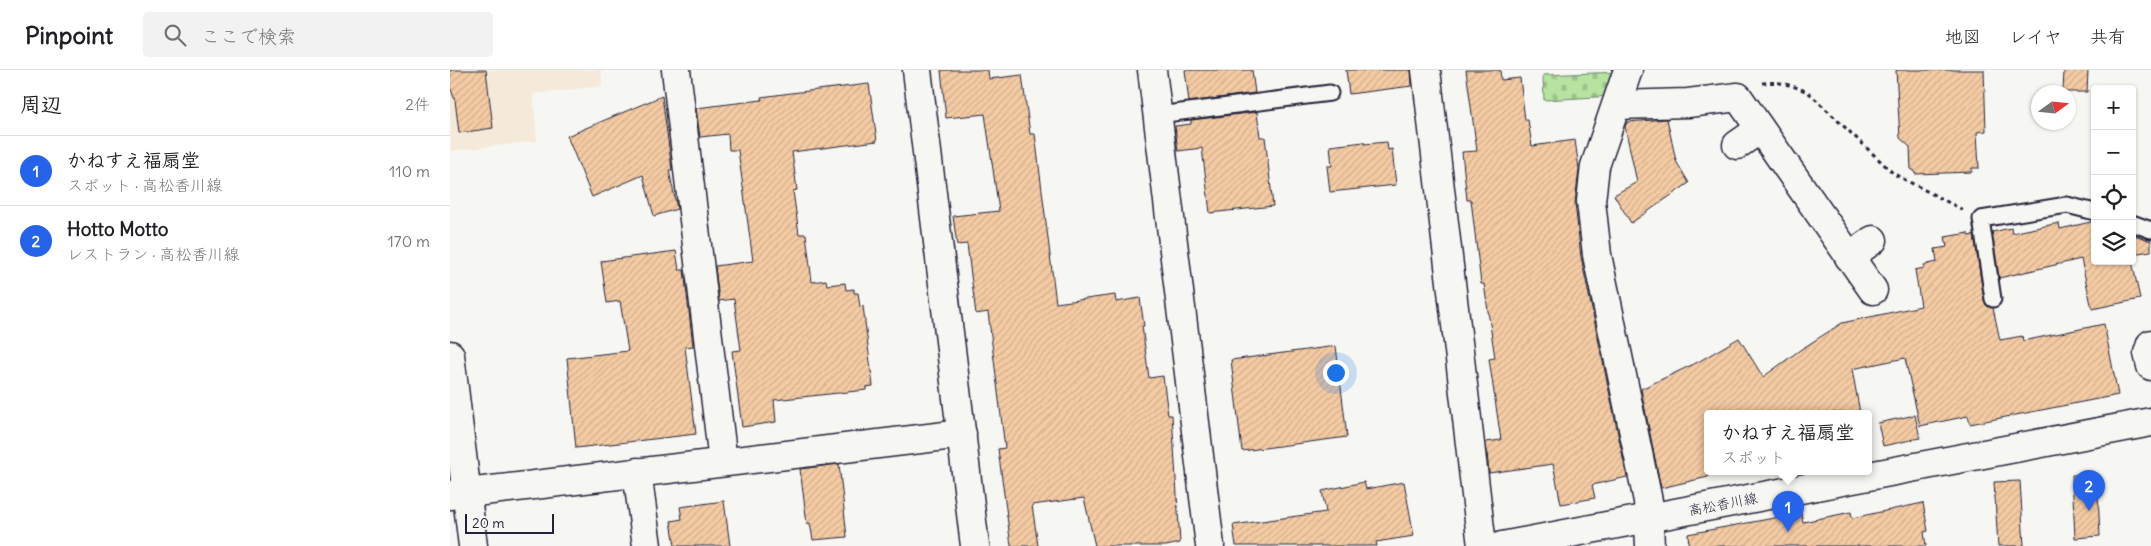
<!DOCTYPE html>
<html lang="ja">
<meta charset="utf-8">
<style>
body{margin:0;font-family:Delius,"Klee One",sans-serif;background:#f2f2f2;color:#202124}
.controls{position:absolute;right:15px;top:15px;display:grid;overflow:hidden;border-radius:5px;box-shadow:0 1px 4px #0004}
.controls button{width:45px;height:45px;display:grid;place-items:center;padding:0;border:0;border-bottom:1px solid #e0e0e0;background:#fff;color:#202124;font:25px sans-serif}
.compass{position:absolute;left:1581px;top:15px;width:45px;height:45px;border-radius:50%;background:#fff;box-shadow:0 1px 4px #0004;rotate:75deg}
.scale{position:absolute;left:15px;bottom:12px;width:89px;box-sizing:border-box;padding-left:5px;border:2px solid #22223b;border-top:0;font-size:14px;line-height:18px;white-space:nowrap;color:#22223b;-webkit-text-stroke:4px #f6f6f2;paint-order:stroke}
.you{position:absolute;left:885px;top:302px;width:18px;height:18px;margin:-12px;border:4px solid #fff;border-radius:50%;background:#1a73e8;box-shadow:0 0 0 8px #1a73e833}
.badge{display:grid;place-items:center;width:32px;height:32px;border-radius:50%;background:#2563eb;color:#fff;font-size:16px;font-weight:700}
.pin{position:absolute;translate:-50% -41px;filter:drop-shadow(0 1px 2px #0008)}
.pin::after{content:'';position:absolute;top:26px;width:18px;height:15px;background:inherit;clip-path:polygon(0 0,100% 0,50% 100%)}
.popup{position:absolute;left:1254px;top:340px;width:168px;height:65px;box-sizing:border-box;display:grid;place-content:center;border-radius:5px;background:#fff;filter:drop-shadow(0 1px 4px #0005);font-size:16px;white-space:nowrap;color:#757577}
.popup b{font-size:19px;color:#202124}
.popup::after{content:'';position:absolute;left:50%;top:100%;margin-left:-10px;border:10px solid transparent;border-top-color:#fff}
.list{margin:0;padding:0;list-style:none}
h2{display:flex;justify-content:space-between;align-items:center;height:65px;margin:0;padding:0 20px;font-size:21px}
h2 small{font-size:16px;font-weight:400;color:#757577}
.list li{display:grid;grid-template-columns:32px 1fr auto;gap:15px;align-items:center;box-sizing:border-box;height:70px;padding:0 20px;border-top:1px solid #e0e0e0}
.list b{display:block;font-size:19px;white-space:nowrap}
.list p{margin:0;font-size:16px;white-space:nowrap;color:#757577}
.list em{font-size:16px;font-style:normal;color:#757577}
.icon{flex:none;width:28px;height:28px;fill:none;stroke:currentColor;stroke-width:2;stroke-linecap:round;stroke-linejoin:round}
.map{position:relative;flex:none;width:1701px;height:476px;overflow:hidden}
header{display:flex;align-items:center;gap:30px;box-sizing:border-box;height:70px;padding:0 25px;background:#fff;border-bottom:1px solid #e0e0e0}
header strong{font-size:24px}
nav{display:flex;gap:28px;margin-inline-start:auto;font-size:18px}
.search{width:350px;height:45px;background:#f2f2f2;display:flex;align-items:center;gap:12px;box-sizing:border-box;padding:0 18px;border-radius:5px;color:#757577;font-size:19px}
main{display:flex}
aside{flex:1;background:#fff}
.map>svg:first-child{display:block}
</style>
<header>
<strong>Pinpoint</strong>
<div class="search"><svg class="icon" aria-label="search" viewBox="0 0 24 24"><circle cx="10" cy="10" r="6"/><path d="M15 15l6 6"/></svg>ここで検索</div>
<nav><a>地図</a><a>レイヤ</a><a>共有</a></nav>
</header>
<main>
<aside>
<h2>周辺<small>2件</small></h2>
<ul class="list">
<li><span class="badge">1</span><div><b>かねすえ福扇堂</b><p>スポット · 高松香川線</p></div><em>110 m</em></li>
<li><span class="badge">2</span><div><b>Hotto Motto</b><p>レストラン · 高松香川線</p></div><em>170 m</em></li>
</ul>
</aside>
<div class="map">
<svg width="1701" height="476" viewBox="0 0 1701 476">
<defs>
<pattern id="cemetery-stones" width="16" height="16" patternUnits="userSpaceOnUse" patternTransform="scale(1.25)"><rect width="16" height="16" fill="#b7e3a1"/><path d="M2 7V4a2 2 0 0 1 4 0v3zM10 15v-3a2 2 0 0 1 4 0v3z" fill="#9dc28c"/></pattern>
<pattern id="building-hatch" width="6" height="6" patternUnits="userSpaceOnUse" patternTransform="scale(1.25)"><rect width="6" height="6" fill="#f4cba3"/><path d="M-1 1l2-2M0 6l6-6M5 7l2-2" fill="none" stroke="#d1ae8d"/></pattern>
</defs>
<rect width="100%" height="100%" fill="#f6f6f2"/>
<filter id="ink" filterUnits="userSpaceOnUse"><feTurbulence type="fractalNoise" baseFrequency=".02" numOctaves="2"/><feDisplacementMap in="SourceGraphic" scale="10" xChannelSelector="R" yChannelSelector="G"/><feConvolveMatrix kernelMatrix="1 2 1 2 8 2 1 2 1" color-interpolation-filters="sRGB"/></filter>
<g filter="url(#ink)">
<path fill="#f5e9da" d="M 0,0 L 151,0 L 152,16 L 83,24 L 87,71 L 0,81 Z"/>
<path fill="url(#cemetery-stones)" stroke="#6c826e" d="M 1170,2 L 1163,26 L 1094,30 L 1093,5 Z"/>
<g fill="url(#building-hatch)" stroke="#22223b">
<path d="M 0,0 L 36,0 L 43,58 L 9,63 L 5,30 L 0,17 Z"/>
<path d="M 491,0 L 538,0 L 539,9 L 572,5 L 580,64 L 585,64 L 606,233 L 665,225 L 666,232 L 690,228 L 694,256 L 692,256 L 699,308 L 713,306 L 718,345 L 722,345 L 730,473 L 716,476 L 645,476 L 634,428 L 582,435 L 588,476 L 561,476 L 548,379 L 555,378 L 538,242 L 526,244 L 517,174 L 507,175 L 503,146 L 549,141 L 535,44 L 496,48 Z"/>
<path d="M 735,0 L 802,0 L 805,23 L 739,32 Z"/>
<path d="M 896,0 L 961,0 L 962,16 L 899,24 Z"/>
<path d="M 1016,0 L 1050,0 L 1051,10 L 1070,8 L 1075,50 L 1078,50 L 1082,76 L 1125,70 L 1129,99 L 1125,133 L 1131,187 L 1177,407 L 1142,415 L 1145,428 L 1111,434 L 1103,394 L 1039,403 L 1036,372 L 1051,370 L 1039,289 L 1045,288 L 1034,214 L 1031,214 L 1021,130 L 1017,130 L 1012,82 L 1027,81 Z"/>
<path d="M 1446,0 L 1534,0 L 1536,61 L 1527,62 L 1529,98 L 1522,98 L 1522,102 L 1465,104 L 1464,100 L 1461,100 L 1460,77 L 1450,68 Z"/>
<path d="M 1614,0 L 1638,0 L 1637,22 L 1613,22 Z"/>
<path d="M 419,14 L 427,71 L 342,82 L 347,120 L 343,121 L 349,164 L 356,164 L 362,212 L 376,210 L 377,215 L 395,213 L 396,220 L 404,219 L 404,223 L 408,223 L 410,237 L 413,236 L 423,316 L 416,317 L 416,320 L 324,330 L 326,352 L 292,357 L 282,281 L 291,280 L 284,229 L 269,231 L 265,196 L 303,191 L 288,80 L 279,80 L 278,64 L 250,67 L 246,38 L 312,30 L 311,27 L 341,23 Z"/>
<path d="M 212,26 L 222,100 L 219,100 L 227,139 L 204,146 L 193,105 L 142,127 L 117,66 Z"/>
<path d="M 807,42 L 810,67 L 815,67 L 823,136 L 760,143 L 752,78 L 728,81 L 725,56 L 741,54 L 741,50 Z"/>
<path d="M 1217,49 L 1226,91 L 1239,113 L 1181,153 L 1164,125 L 1187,112 L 1175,57 L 1177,52 Z"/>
<path d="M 914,72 L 914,74 L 937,72 L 938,80 L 942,79 L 946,115 L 880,122 L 877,96 L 882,96 L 880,76 Z"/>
<path d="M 1645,151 L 1645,191 L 1682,191 L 1690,229 L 1642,239 L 1631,189 L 1549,208 L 1542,162 L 1561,158 L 1562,163 L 1609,153 L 1610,159 Z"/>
<path d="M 1518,163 L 1518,166 L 1524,165 L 1534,230 L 1536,235 L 1543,238 L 1550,270 L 1572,266 L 1573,271 L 1654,254 L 1668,325 L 1520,354 L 1518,346 L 1470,356 L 1455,288 L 1402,299 L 1410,343 L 1258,343 L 1258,407 L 1211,418 L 1191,319 L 1248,292 L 1289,268 L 1313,307 L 1350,280 L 1392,253 L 1471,236 L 1465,200 L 1474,198 L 1474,195 L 1487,192 L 1485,179 L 1497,177 L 1495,167 Z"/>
<path d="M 1682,164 L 1701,171 L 1701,181 L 1682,184 Z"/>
<path d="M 226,181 L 229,200 L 234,200 L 243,276 L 235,277 L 246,364 L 126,378 L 117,288 L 178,281 L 170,231 L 157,233 L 151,191 Z"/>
<path d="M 886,276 L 897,367 L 792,381 L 781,290 Z"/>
<path d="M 1465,345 L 1470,368 L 1433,376 L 1428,353 Z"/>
<path d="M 389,394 L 397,467 L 363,470 L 360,453 L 357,454 L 350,399 Z"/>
<path d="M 1647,404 L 1650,466 L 1625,468 L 1622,405 Z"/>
<path d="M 1570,411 L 1574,476 L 1548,476 L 1544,412 Z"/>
<path d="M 914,412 L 916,419 L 954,412 L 964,466 L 926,472 L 927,476 L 786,476 L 783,455 L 876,442 L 872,421 Z"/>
<path d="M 274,431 L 280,476 L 225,476 L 221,451 L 232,449 L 230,437 Z"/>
<path d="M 1473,433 L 1478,461 L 1474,462 L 1476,476 L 1239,476 L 1238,464 L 1351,443 L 1353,452 L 1401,442 L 1402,448 Z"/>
</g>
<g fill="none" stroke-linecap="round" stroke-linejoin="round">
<defs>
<g id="service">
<path d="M 708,45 L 880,23"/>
<path d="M 1682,153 L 1701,160"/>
<path d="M 1543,229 L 1531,149 L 1617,135 L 1645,142"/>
</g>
<g id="minor">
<path d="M 226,0 L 273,392"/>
<path d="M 467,0 L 525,476"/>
<path d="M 702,0 L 760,476"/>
<path d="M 976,0 L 1032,476"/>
<path d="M 1178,0 L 1145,96 L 1141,131 L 1147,185 L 1198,431 L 1200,476"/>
<path d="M 1167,35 L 1238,33 L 1288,27 L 1423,220"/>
<path d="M 1287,75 L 1310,59"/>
<path d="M 1399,187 L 1423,170"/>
<path d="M 1701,274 L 1698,283 L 1701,296"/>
<path d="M 0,285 L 23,476"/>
<path d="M 187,402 L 197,476"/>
<path d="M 0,425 L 512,364"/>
</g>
<path id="secondary" d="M 1052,476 L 1701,352"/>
</defs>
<use href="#service" stroke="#22223b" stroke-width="19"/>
<use href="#minor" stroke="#22223b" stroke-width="31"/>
<use href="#secondary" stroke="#22223b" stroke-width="31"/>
<path stroke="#22223b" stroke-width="3" stroke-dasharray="4 4" stroke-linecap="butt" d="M 1312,13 C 1330,11 1343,15 1359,23 L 1444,104 L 1513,140"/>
<use href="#service" stroke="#f6f6f2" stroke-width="15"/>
<use href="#minor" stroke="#f6f6f2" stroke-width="28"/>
<use href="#secondary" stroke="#f6f6f2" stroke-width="28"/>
</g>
</g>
<g text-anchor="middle" stroke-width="4" stroke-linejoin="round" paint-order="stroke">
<g font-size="14" fill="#22223b" stroke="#f6f6f2">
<text transform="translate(1273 434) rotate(-11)" y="5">高松香川線</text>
</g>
</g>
</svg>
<div class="controls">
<button>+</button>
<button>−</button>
<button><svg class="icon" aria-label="locate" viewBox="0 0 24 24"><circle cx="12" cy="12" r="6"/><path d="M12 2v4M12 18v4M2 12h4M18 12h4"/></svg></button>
<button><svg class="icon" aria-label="layers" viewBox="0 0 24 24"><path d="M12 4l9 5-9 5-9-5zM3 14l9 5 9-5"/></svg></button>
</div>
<svg class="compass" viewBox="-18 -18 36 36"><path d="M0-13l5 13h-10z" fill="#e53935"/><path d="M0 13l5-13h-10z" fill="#757577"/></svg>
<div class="scale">20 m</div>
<div class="you"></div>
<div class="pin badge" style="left:1338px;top:462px">1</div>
<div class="popup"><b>かねすえ福扇堂</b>スポット</div>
<div class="pin badge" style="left:1639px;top:441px">2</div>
</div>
</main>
